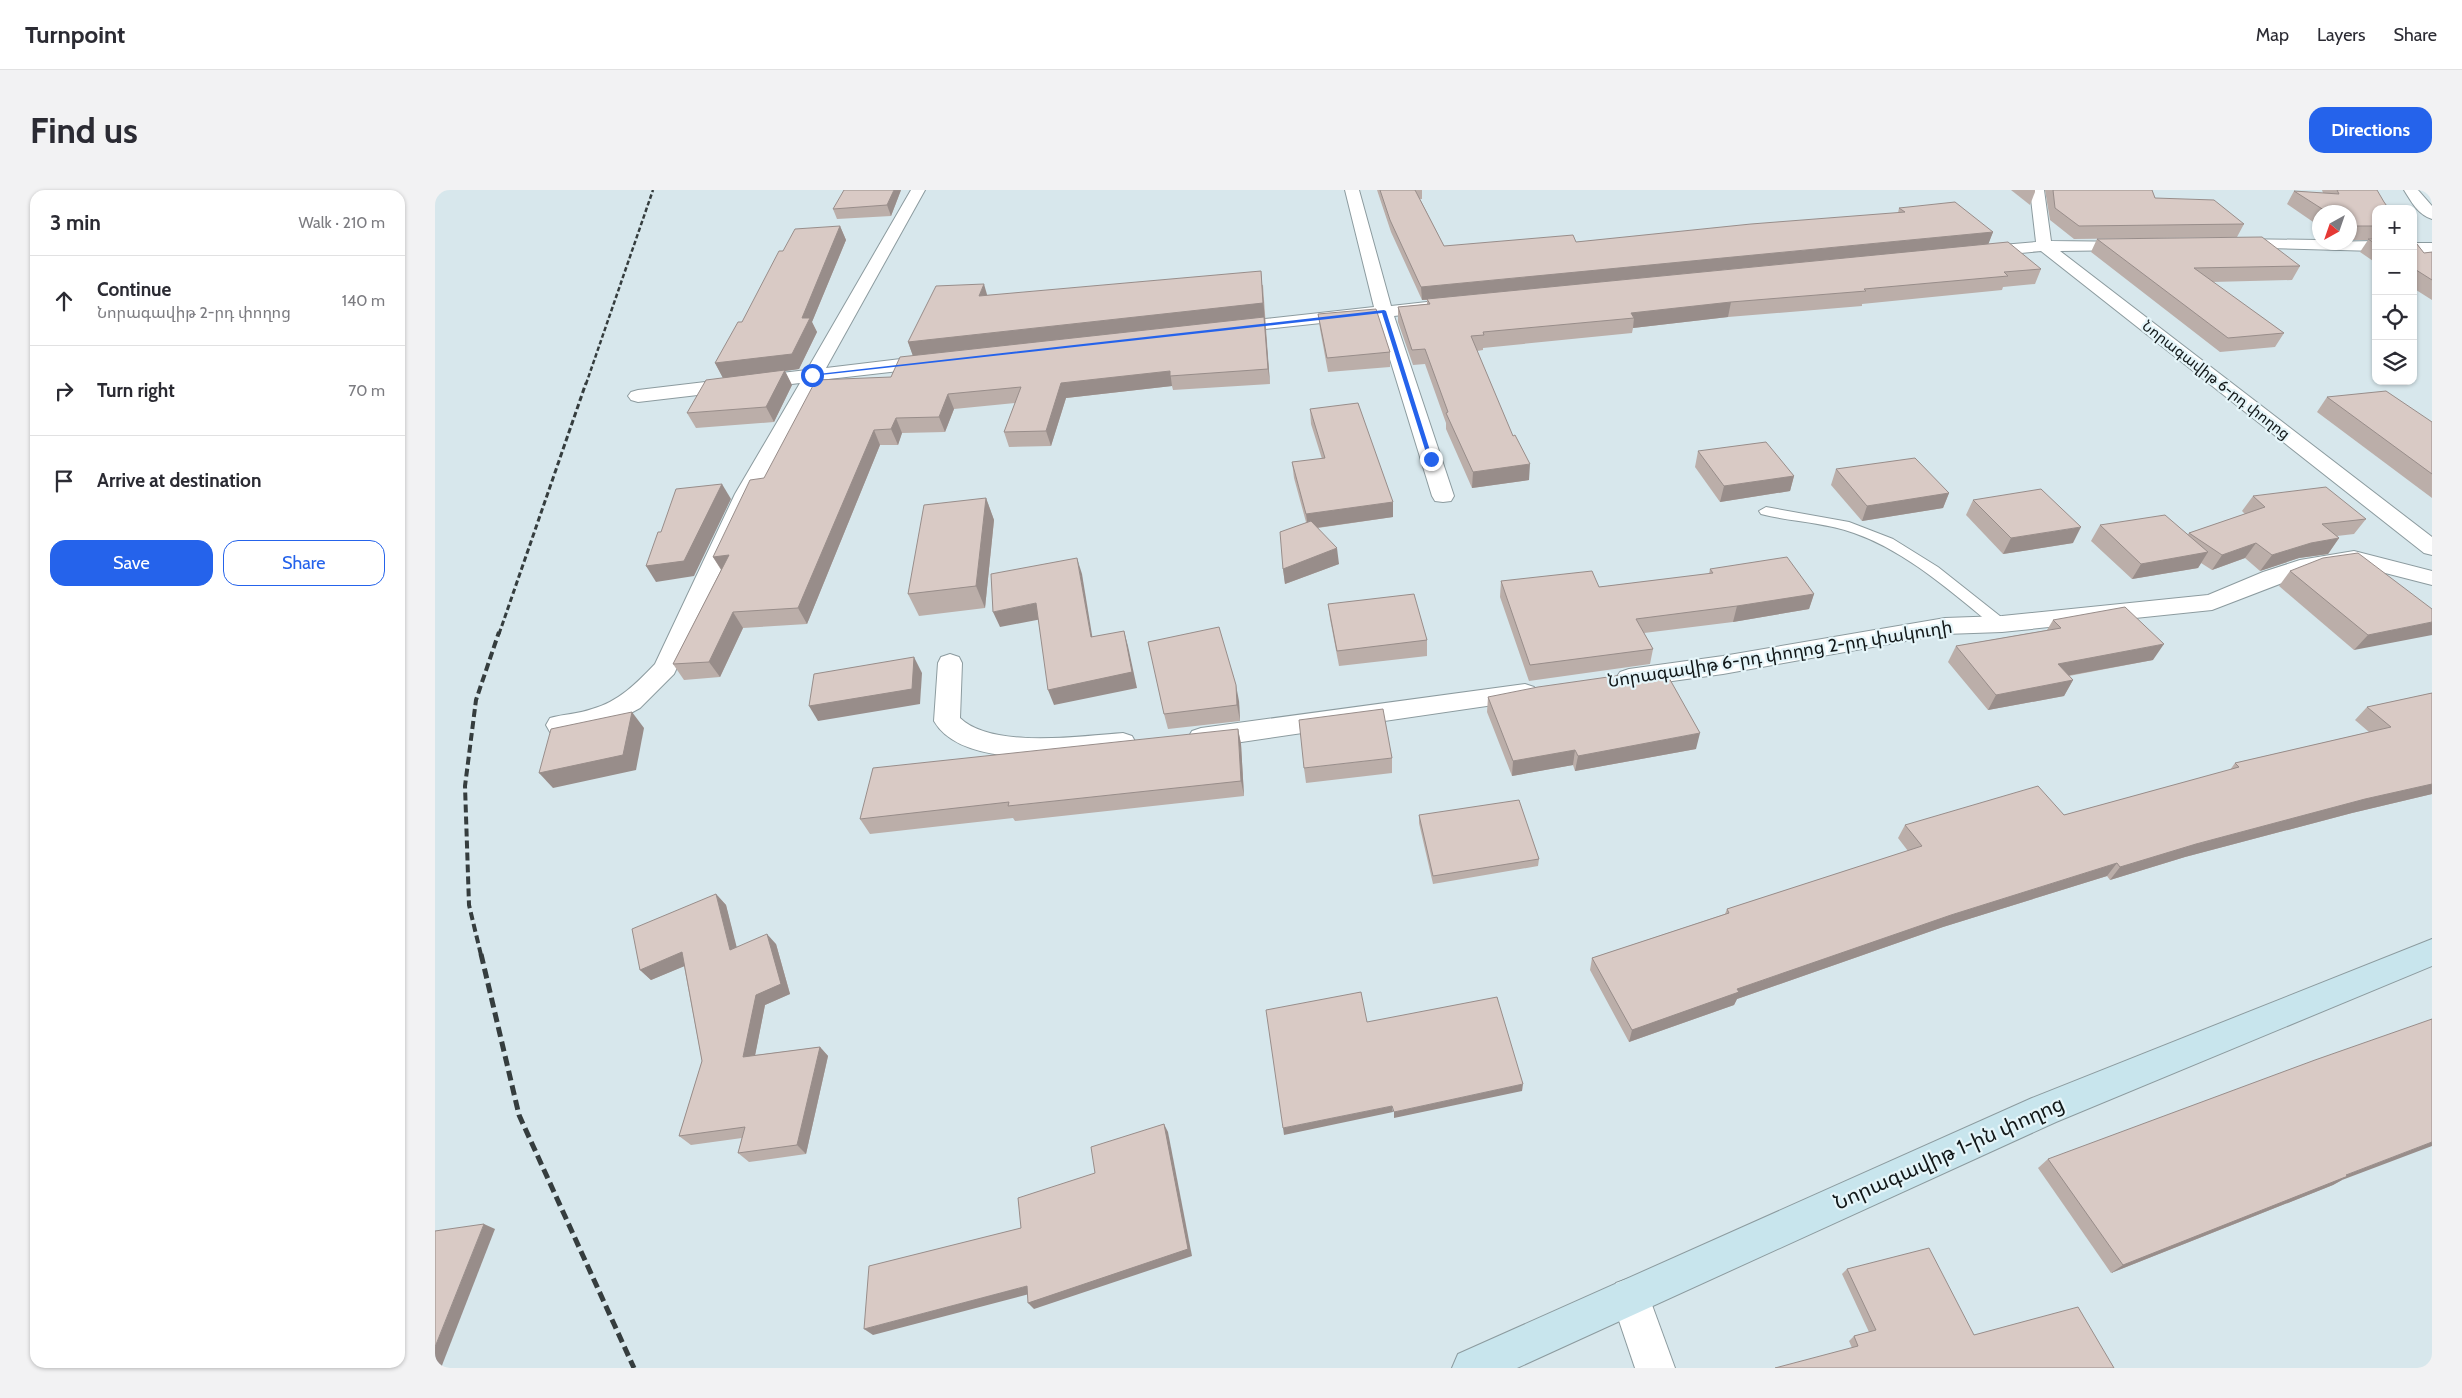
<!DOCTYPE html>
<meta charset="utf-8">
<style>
body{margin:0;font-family:Cabin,"Noto Sans Armenian",sans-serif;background:#f2f2f3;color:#2b2b33}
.controls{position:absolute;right:15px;top:15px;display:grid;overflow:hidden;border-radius:10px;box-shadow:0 1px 4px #0004}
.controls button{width:45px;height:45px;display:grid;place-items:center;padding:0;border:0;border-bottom:1px solid #e1e1e2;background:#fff;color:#2b2b33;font:25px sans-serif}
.compass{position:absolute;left:1877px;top:15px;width:45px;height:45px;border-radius:50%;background:#fff;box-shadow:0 1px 4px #0004;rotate:220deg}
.stop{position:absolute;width:15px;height:15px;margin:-11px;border:4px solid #2563eb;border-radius:50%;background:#fff}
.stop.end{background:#2563eb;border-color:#fff;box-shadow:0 1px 5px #0008}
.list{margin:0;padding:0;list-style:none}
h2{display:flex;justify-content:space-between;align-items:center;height:65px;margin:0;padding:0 20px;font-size:21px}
h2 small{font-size:16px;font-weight:400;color:#7c7c81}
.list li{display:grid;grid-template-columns:32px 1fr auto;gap:15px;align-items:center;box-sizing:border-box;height:90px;padding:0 20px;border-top:1px solid #e1e1e2}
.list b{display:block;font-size:19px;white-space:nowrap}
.list p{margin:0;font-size:16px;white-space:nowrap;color:#7c7c81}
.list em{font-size:16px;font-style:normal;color:#7c7c81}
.actions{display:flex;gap:10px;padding:15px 20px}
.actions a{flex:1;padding:11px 0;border:1px solid #2563eb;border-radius:15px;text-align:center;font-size:18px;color:#2563eb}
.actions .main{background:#2563eb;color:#fff}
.icon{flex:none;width:28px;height:28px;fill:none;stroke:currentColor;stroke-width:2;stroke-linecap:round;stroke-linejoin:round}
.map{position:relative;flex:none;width:1997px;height:1178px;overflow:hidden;border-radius:15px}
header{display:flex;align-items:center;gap:30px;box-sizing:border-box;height:70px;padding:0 25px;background:#fff;border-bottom:1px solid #e1e1e2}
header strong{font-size:24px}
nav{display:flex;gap:28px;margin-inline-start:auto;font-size:18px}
.intro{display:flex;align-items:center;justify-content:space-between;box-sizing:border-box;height:120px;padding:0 30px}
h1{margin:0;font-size:35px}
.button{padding:12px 22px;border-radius:15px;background:#2563eb;color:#fff;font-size:18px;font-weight:700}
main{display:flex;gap:30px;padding:0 30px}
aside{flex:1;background:#fff;border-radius:15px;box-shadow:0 1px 4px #0004}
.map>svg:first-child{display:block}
</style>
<header>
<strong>Turnpoint</strong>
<nav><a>Map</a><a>Layers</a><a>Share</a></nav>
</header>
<div class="intro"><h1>Find us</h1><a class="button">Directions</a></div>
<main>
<aside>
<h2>3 min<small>Walk · 210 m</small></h2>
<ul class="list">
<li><svg class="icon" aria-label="ahead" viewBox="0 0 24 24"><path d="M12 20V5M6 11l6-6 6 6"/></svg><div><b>Continue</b><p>Նորագավիթ 2-րդ փողոց</p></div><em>140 m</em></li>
<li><svg class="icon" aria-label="right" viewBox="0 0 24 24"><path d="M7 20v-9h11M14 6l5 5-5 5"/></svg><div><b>Turn right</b></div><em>70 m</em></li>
<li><svg class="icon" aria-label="arrive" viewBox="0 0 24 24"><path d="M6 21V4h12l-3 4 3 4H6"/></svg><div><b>Arrive at destination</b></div></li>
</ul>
<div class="actions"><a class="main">Save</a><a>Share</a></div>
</aside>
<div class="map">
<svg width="1997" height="1178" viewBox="0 0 1997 1178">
<rect width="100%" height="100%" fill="#d7e7ec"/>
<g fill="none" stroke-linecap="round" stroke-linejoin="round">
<defs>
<path id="lane" d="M 1331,317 L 1414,332 L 1458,349 L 1503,377 L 1575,434 L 1573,438 L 1561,438 C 1517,403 1473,362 1419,343 C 1389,332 1357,332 1326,324 L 1324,321 Z"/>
<g id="street">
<path d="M 476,0 L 490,0 L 391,178 L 499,165 L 505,167 L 508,171 L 505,175 L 499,177 L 385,190 L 322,304 L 239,484 L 205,518 L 181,531 L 142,542 L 124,545 L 115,542 L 111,535 L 115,528 C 129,524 143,524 157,519 C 183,512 202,493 220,474 L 300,304 L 365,193 L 203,212 L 196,210 L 193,206 L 196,202 L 203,200 L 372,180 Z"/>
<path d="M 910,0 L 924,0 L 956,116 L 1001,111 L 1007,112 L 1010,116 L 1007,120 L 1001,121 L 959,126 L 1019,306 L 1016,311 L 1008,312 L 1000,311 L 997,306 L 942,127 L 793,143 L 787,142 L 784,138 L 787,134 L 793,133 L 939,117 Z"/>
<path d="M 1595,0 L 1609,0 L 1616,51 L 1702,52 L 1704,55 L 1702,58 L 1696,60 L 1625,61 L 1997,347 L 1997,365 L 1989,363 L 1606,61 L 1544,67 L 1538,65 L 1536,62 L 1538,59 L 1544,57 L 1601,52 Z"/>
<path d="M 1969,0 L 1983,0 L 1997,16 L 1997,29 C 1983,25 1976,11 1969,0 Z"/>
<path d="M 1799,49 L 1884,50 L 1884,52 L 1941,51 L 1941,61 L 1793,57 L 1791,54 Z"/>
<rect x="1978" y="53" width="19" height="10"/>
<path d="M 1919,361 L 1997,381 L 1997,395 L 1919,375 L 1876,382 L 1777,420 L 1567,442 L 1510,444 L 1288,484 L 1194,497 L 1185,494 L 1181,488 L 1185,482 L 1194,479 L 1288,466 L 1510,428 L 1567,426 L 1773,405 L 1828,382 L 1865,370 Z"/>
<path d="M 515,464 L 524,467 L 527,473 L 525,528 C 557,559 646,546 688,543 L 697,546 L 701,553 L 697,560 L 688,563 C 638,566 528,581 499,531 L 503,473 L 506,467 Z"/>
<path d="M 1090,494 L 1099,497 L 1103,503 L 1099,509 L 766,558 L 757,555 L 753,548 L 757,541 L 766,538 Z"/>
<path d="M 1195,1088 L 1209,1093 L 1240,1178 L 1200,1178 L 1176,1107 L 1181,1093 Z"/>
</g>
<path id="secondary" d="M 1997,749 L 1997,776 L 1621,932 L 1082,1178 L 1017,1178 L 1023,1164 L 1597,908 Z"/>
</defs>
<use href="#lane" stroke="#8c9b9f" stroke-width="2"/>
<use href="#street" stroke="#8c9b9f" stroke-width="2"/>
<use href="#secondary" stroke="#8c9b9f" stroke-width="2"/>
<use href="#lane" fill="#fff" fill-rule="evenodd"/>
<use href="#street" fill="#fff" fill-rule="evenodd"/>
<use href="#secondary" fill="#c8e5ed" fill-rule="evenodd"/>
<path stroke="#353d3e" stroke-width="2.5" stroke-dasharray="4.5 2.5" stroke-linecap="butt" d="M 151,194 L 218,0"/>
<path stroke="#353d3e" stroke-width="3" stroke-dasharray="5.5 3" stroke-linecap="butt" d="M 64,444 L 151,193"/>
<path stroke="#353d3e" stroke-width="4" stroke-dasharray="8 4" stroke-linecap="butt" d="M 46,765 L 34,715 L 30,596 L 41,510 L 64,442"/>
<path stroke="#353d3e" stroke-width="5" stroke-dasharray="10 5" stroke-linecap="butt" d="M 46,764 L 84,925 L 199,1178"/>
</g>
<g fill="#bbaea9">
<path d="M 466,0 L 456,26 L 402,29 L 398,19 Z"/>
<path d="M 942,0 L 987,0 L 987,9 L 985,9 L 1009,56 L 1141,52 L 1463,23 L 1464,18 L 1558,42 L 1553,54 L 1606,79 L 1600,94 L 1568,97 L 1567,100 L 1427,114 L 1427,116 L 1293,127 L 1198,138 L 1197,143 L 1048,158 L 1048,160 L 1042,161 L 1094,290 L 1037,298 L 1011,239 L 1011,233 L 990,174 L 978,175 L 963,132 L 963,117 L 992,114 L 992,110 L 987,110 L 956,42 Z"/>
<path d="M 1576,0 L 1600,0 L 1600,2 L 1595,15 Z"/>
<path d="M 1610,0 L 1717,0 L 1720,8 L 1809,34 L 1802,47 L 1639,49 L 1615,30 Z"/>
<path d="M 1887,0 L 1942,0 L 1941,19 L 1941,73 L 1925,62 L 1933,50 L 1914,50 L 1914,22 L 1884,22 L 1884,36 L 1852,14 L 1859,1 L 1888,3 Z"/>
<path d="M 405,36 L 411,50 L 377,132 L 382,142 L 364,179 L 350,181 L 357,195 L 339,232 L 261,238 L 252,223 L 288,188 L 280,173 L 307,132 L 348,61 Z"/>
<path d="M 1662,49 L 1865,76 L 1857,90 L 1777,92 L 1849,143 L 1840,157 L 1785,162 L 1656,62 Z"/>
<path d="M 1978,49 L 1989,63 L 1997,62 L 1997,110 L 1978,98 Z"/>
<path d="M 828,95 L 835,194 L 738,200 L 737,196 L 631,208 L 616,256 L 574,257 L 569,242 L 580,213 L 519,219 L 510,242 L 467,243 L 463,255 L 445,255 L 372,434 L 308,438 L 285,487 L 249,490 L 238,474 L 286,380 L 278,367 L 329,288 L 456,187 L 478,166 L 473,152 L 552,105 Z"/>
<path d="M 883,124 L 955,162 L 955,177 L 893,182 L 885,139 Z"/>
<path d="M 1892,207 L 1997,232 L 1997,308 L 1882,222 Z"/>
<path d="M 875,219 L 958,312 L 958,327 L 883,338 L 904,374 L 850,394 L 848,379 L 871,332 L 859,288 L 857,272 L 887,269 L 876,234 Z"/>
<path d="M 1263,261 L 1359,286 L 1355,301 L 1285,312 L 1260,277 Z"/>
<path d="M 1401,279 L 1514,303 L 1508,318 L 1427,331 L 1396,295 Z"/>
<path d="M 1818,306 L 1931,329 L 1919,344 L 1902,346 L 1904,348 L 1893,364 L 1864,368 L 1825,381 L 1810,368 L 1777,380 L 1766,373 L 1763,378 L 1697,389 L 1656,351 L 1665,335 L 1753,344 L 1754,343 L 1810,324 L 1807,321 Z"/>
<path d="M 551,308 L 559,330 L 550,418 L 484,426 L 473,404 Z"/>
<path d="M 1538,310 L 1638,353 L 1568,364 L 1531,325 Z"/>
<path d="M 1275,379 L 1379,404 L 1374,419 L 1298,432 L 1209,443 L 1218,459 L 1215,474 L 1094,491 L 1065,407 L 1066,391 L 1164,397 L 1274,384 Z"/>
<path d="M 1855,381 L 1997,419 L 1919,460 L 1844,396 Z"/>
<path d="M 893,414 L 992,450 L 992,466 L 904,476 L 895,429 Z"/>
<path d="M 1618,430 L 1718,470 L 1634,486 L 1638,490 L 1629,506 L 1553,520 L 1513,472 L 1521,456 L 1612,440 Z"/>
<path d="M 1997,503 L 1997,604 L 1917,623 L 1750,667 L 1675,690 L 1672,686 L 1508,737 L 1302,809 L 1299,815 L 1194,852 L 1155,780 L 1157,768 L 1290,724 L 1292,719 L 1473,661 L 1463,648 L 1470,635 L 1629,625 L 1795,580 L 1800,573 L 1934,542 L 1920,530 L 1932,517 Z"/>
<path d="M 1053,507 L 1261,559 L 1140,581 L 1138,575 L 1077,586 L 1052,522 Z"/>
<path d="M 804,511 L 805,531 L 733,539 L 729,524 Z"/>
<path d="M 803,539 L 806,554 L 809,606 L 580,631 L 578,628 L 435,644 L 425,629 Z"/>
<path d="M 957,568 L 957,583 L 871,593 L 869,578 Z"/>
<path d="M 984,625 L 1104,669 L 1103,676 L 998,694 L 984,633 Z"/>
<path d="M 281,704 L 291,715 L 301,757 L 341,754 L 355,804 L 330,815 L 320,865 L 385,857 L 393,866 L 371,964 L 314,972 L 303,963 L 307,948 L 256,955 L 244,946 L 267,871 L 249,776 L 216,790 L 205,780 Z"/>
<path d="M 1613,969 L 1907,990 L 1898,995 L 1676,1083 L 1603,978 Z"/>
<path d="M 1412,1079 L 1539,1145 L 1679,1178 L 1417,1158 L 1414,1151 L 1419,1146 L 1434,1142 L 1407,1084 Z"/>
</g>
<g fill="#988d8a">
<path d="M 459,0 L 466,0 L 456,26 L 452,15 Z"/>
<path d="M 405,36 L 411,50 L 377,132 L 382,142 L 364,179 L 350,181 L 357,195 L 339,232 L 331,217 L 288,188 L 280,173 L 367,128 Z"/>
<path d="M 1558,42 L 1553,55 L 987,110 L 986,97 Z"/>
<path d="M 826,81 L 835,194 L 833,179 L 478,166 L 473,152 Z"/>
<path d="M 549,94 L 553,108 L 544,106 Z"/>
<path d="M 1296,112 L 1293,127 L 1198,138 L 1199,128 L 1196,123 Z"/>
<path d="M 735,181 L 737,196 L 631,208 L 616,256 L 611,241 L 626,193 Z"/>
<path d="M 513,204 L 519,219 L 510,242 L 504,227 Z"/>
<path d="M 461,228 L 467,243 L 463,255 L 456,239 Z"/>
<path d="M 439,240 L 445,255 L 372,434 L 363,418 Z"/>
<path d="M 1095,274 L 1094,290 L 1037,298 L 1038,282 Z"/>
<path d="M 1359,286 L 1355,301 L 1285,312 L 1289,296 Z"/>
<path d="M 287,294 L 296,309 L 259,386 L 221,392 L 211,376 Z"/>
<path d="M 1514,303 L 1508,318 L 1427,331 L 1432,316 Z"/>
<path d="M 551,308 L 559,330 L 550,418 L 541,396 Z"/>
<path d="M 958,312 L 958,327 L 873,339 L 871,324 Z"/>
<path d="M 1646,337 L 1638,353 L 1568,364 L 1576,348 Z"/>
<path d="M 1904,348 L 1893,364 L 1864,368 L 1825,381 L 1837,365 L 1876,353 Z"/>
<path d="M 1821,353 L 1810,368 L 1777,380 L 1787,365 Z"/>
<path d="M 902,358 L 904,374 L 850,394 L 848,379 Z"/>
<path d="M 1773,362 L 1763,378 L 1697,389 L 1706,374 Z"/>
<path d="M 294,365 L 288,382 L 278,367 Z"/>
<path d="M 642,368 L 647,384 L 660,463 L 656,447 Z"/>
<path d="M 1379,404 L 1374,419 L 1298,432 L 1302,416 Z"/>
<path d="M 601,413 L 607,429 L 565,437 L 558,422 Z"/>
<path d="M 298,422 L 308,438 L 285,487 L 274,472 Z"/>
<path d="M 1997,432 L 1997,445 L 1919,460 L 1933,445 Z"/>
<path d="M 689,441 L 693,456 L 702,498 L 619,515 L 613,500 Z"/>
<path d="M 1729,454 L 1718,470 L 1614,489 L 1623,474 Z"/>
<path d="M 479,467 L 487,483 L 485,514 L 383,531 L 374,516 Z"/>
<path d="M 1638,490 L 1629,506 L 1553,520 L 1561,505 Z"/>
<path d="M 801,495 L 804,511 L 805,531 L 802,515 Z"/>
<path d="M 197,522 L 209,538 L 201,580 L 118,598 L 104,583 Z"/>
<path d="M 803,539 L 806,554 L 809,606 L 806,591 Z"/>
<path d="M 1265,543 L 1261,559 L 1140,581 L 1143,566 Z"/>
<path d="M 1140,560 L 1138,575 L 1077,586 L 1078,571 Z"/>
<path d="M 1997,594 L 1997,604 L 1917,623 L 1750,667 L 1675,690 L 1685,677 L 1761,654 L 1930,609 Z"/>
<path d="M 1682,673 L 1672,686 L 1508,737 L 1302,809 L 1299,815 L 1194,852 L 1197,840 L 1302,799 L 1516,725 Z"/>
<path d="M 281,704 L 291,715 L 305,770 L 295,760 Z"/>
<path d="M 332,744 L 341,754 L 355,804 L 330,815 L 318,876 L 308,867 Z"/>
<path d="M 247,762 L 257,773 L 216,790 L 205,780 Z"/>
<path d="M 385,857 L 393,866 L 371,964 L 362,955 Z"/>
<path d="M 1088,894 L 1087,901 L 959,928 L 959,922 Z"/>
<path d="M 957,916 L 958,922 L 849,945 L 848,938 Z"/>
<path d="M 729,934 L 733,942 L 757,1066 L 599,1119 L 593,1113 Z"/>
<path d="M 1997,952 L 1997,956 L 1907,990 L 1898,995 L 1676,1083 L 1688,1075 L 1911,985 Z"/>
<path d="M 49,1034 L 60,1039 L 6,1178 L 0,1178 L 0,1157 Z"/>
<path d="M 592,1096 L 598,1103 L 438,1145 L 429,1139 Z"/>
</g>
<g fill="#d9cac5" stroke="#988d8a">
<path d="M 409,0 L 459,0 L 452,15 L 398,19 Z"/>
<path d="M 945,0 L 980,0 L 1009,56 L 1138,45 L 1141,52 L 1316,34 L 1470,22 L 1464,18 L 1520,12 L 1558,42 L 986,97 L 955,30 Z"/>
<path d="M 1618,0 L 1717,0 L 1720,8 L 1779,10 L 1809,34 L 1644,36 L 1620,18 Z"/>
<path d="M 1902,0 L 1942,0 L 1949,12 L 1954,19 L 1941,19 L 1941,36 L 1914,36 L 1914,22 L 1892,22 L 1859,1 L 1904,4 Z"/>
<path d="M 405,36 L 367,128 L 375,128 L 357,164 L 280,173 L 303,132 L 307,132 L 344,61 L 348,61 L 360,39 Z"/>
<path d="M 1827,47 L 1865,76 L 1759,78 L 1849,143 L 1793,148 L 1662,49 Z"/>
<path d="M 1933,49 L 1941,49 L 1941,54 Z"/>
<path d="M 1978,49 L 1989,63 L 1997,62 L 1997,90 L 1978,78 Z"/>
<path d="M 1573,52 L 1606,79 L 1569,82 L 1573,86 L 1429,99 L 1431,101 L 1296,112 L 1196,123 L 1199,128 L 1048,142 L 1049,145 L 1036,146 L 1078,246 L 1080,245 L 1095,274 L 1038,282 L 1011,223 L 1013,222 L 990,159 L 977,160 L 963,117 L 995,114 L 992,109 Z"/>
<path d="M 826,81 L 828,113 L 473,152 L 501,96 L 549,94 L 544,106 Z"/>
<path d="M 941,119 L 955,162 L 892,168 L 883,124 Z"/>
<path d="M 829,127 L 833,179 L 735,186 L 735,181 L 626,193 L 611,241 L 569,242 L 586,197 L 513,204 L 504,227 L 461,228 L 456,239 L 439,240 L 363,418 L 298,422 L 274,472 L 238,474 L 294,365 L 278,367 L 315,290 L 329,288 L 381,190 L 456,187 L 465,167 Z"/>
<path d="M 350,180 L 331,217 L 252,223 L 271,190 Z"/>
<path d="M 1951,201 L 1997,232 L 1997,284 L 1892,207 Z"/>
<path d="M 923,213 L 958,312 L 871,324 L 857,272 L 890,268 L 875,219 Z"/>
<path d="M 1331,252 L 1359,286 L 1289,296 L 1263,261 Z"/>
<path d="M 1480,268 L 1514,303 L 1432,316 L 1401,279 Z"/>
<path d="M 287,294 L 249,371 L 211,376 L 223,342 L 226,342 L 241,299 Z"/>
<path d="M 1891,297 L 1931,329 L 1887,334 L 1904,348 L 1876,353 L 1837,365 L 1821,353 L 1787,365 L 1754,343 L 1830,317 L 1818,306 Z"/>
<path d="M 1606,299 L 1646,337 L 1576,348 L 1538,310 Z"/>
<path d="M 551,308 L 541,396 L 473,404 L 489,315 Z"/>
<path d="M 1730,325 L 1773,362 L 1706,374 L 1665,335 Z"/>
<path d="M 876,331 L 902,358 L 848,379 L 845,342 Z"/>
<path d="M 1923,363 L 1997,419 L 1997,432 L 1933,445 L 1855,381 L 1888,368 Z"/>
<path d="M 1352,367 L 1379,404 L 1302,416 L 1201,429 L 1218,459 L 1095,475 L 1066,391 L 1157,381 L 1164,397 L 1278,383 L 1275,379 Z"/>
<path d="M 642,368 L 656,447 L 689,441 L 697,482 L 613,500 L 601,413 L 558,422 L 556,384 Z"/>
<path d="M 979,404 L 992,450 L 902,461 L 893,414 Z"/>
<path d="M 1690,417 L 1729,454 L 1623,474 L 1638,490 L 1561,505 L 1521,456 L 1626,438 L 1618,430 Z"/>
<path d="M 784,437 L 801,495 L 802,515 L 729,524 L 713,452 Z"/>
<path d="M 479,467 L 477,499 L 374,516 L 379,484 Z"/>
<path d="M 1229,479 L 1265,543 L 1143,566 L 1140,560 L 1078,571 L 1053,507 L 1103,497 Z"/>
<path d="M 1997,503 L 1997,594 L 1930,609 L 1761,654 L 1685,677 L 1682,673 L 1516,725 L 1302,799 L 1304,802 L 1197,840 L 1157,768 L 1294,723 L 1292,719 L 1487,656 L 1470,635 L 1603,596 L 1629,625 L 1804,577 L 1800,573 L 1956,537 L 1932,517 Z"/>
<path d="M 948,519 L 957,568 L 869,578 L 864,530 Z"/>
<path d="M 197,522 L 188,565 L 104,583 L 116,539 Z"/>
<path d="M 803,539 L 806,591 L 573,616 L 574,612 L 425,629 L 438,578 Z"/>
<path d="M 1084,610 L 1104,669 L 998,686 L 984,625 Z"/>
<path d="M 281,704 L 295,760 L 332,744 L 346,794 L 321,805 L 308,867 L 385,857 L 362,955 L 303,963 L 310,937 L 244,946 L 267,871 L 247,762 L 205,780 L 197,739 Z"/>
<path d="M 926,802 L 932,832 L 1062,807 L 1088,894 L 959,922 L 957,916 L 848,938 L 831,820 Z"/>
<path d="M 1997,829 L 1997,952 L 1911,985 L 1913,986 L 1688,1075 L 1613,969 L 1880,870 Z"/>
<path d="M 729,934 L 753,1059 L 593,1113 L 592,1096 L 429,1139 L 434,1076 L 586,1038 L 583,1008 L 660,983 L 656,957 Z"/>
<path d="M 49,1034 L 0,1157 L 0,1041 Z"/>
<path d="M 1494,1058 L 1539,1145 L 1643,1117 L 1679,1178 L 1340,1178 L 1423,1156 L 1419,1146 L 1441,1140 L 1412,1079 Z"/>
</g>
<path fill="#2563eb" d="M 949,120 L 951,121 L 998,270 L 993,269 L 947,123 L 377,186 L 374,185 Z"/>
<g text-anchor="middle" stroke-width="4.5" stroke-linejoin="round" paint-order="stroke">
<g font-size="15" fill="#121819" stroke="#e5f5f9">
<text transform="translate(1781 190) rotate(38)" y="5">Նորագավիթ 6-րդ փողոց</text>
</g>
<g font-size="18" fill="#121819" stroke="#e5f5f9">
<text transform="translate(1345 464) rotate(-9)" y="6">Նորագավիթ 6-րդ փողոց 2-րդ փակուղի</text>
</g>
<g font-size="21" fill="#121819" stroke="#e5f5f9">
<text transform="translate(1514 963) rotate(-24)" y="7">Նորագավիթ 1-ին փողոց</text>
</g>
</g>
</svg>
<div class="controls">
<button>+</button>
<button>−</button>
<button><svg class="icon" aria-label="locate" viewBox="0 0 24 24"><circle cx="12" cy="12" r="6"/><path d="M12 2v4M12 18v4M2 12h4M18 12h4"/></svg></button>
<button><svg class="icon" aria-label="layers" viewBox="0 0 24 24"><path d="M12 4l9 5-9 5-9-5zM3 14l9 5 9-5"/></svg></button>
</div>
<svg class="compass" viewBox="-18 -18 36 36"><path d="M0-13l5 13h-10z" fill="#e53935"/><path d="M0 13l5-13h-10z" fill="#7c7c81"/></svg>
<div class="stop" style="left:377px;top:185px"></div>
<div class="stop end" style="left:996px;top:269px"></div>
</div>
</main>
